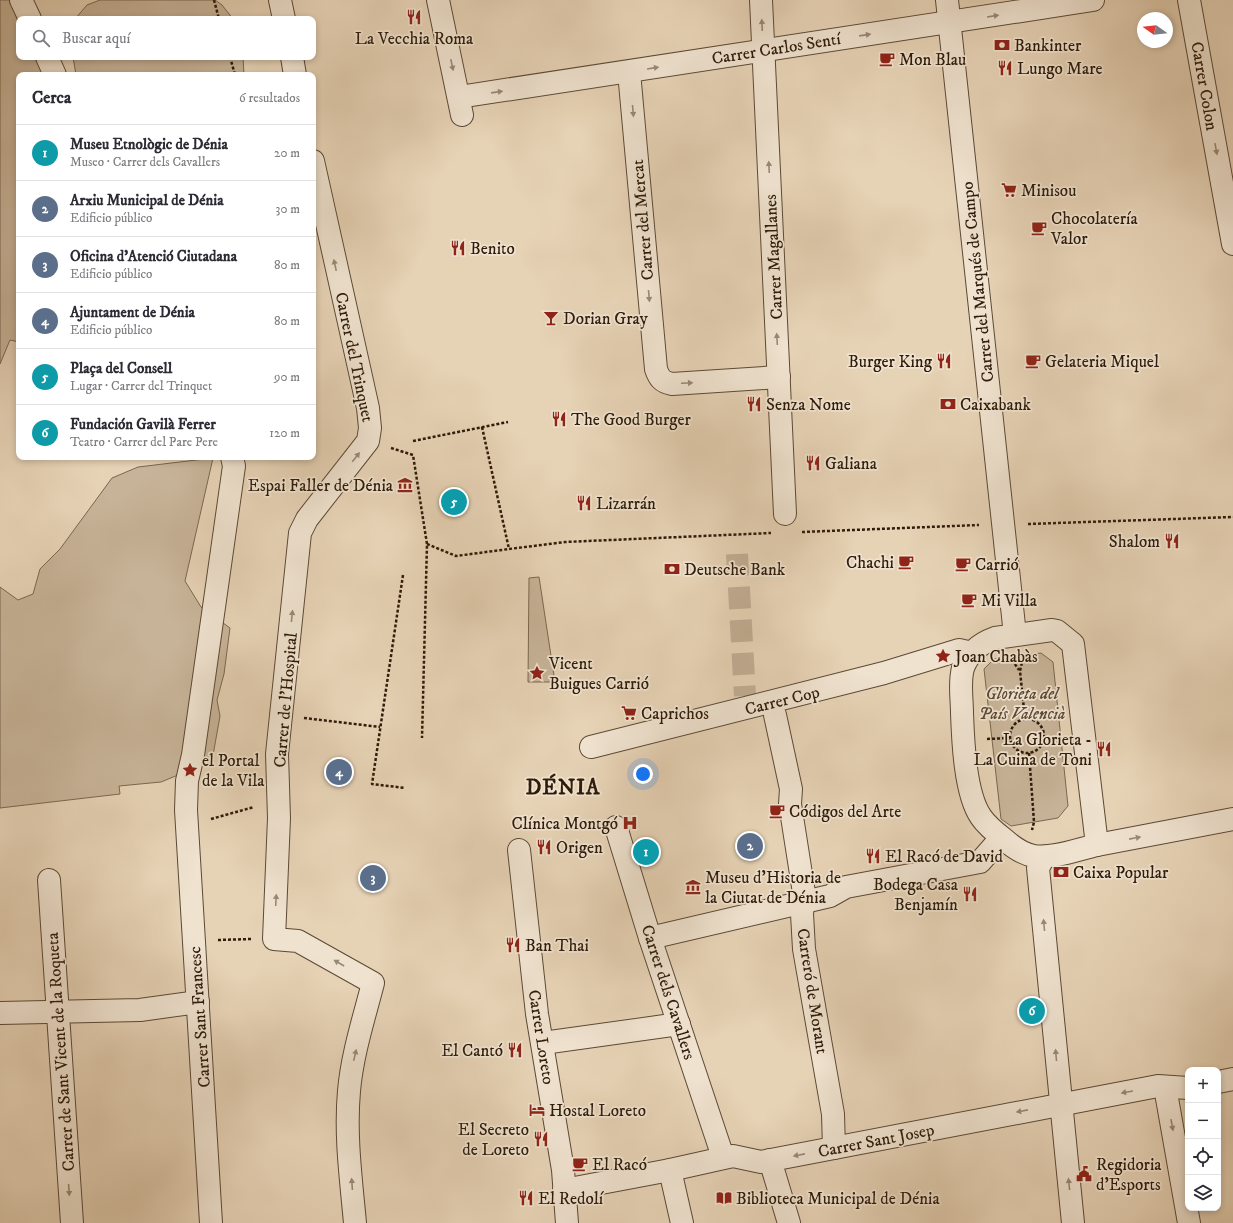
<!DOCTYPE html>
<html lang="es">
<meta charset="utf-8">
<style>
body{margin:0;font-family:"IM FELL DW Pica",serif;background:#f2f2f3;color:#2b2b33}
.controls{position:absolute;right:12px;bottom:12px;display:grid;overflow:hidden;border-radius:8px;box-shadow:0 2px 6px #0003}
.controls button{width:36px;height:36px;display:grid;place-items:center;padding:0;border:0;border-bottom:1px solid #e1e1e2;background:#fff;color:#2b2b33;font:20px sans-serif}
.compass{position:absolute;left:1137px;top:12px;width:36px;height:36px;border-radius:50%;background:#fff;box-shadow:0 2px 6px #0003;rotate:285deg}
.you{position:absolute;left:643px;top:774px;width:14px;height:14px;margin:-10px;border:3px solid #fff;border-radius:50%;background:#1a73e8;box-shadow:0 0 0 6px #1a73e833}
.badge{display:grid;place-items:center;width:26px;height:26px;border-radius:50%;background:#0b8043;color:#fff;font-size:13px;font-weight:700}
.pin{position:absolute;translate:-50% -50%;border:2px solid #fff;box-shadow:0 1px 4px #0006}
.list{margin:0;padding:0;list-style:none}
h2{display:flex;justify-content:space-between;align-items:center;height:52px;margin:0;padding:0 16px;font-size:17px}
h2 small{font-size:13px;font-weight:400;color:#7c7c81}
.list li{display:grid;grid-template-columns:26px 1fr auto;gap:12px;align-items:center;box-sizing:border-box;height:56px;padding:0 16px;border-top:1px solid #e1e1e2}
.list b{display:block;font-size:15px;white-space:nowrap}
.list p{margin:0;font-size:13px;white-space:nowrap;color:#7c7c81}
.list em{font-size:13px;font-style:normal;color:#7c7c81}
.icon{flex:none;width:22px;height:22px;fill:none;stroke:currentColor;stroke-width:2;stroke-linecap:round;stroke-linejoin:round}
.map{position:relative;flex:none;width:1233px;height:1223px;overflow:hidden}
.search{position:absolute;background:#fff;box-shadow:0 2px 6px #0003;left:16px;top:16px;width:300px;height:44px;display:flex;align-items:center;gap:10px;box-sizing:border-box;padding:0 14px;border-radius:8px;color:#7c7c81;font-size:15px}
.panel{position:absolute;background:#fff;box-shadow:0 2px 6px #0003;left:16px;top:72px;width:300px;height:388px;border-radius:8px}
.map>svg:first-child{display:block}
</style>
<div class="map">
<svg width="1233" height="1223" viewBox="0 0 1233 1223">
<rect width="100%" height="100%" fill="#e6d2b5"/>
<filter id="stains"><feTurbulence type="fractalNoise" baseFrequency=".005" numOctaves="4"/><feColorMatrix values="0 0 0 0 .2 0 0 0 0 .09 0 0 0 0 .02 0 0 0 .5 -.17"/></filter>
<radialGradient id="worn" r=".72"><stop offset=".6" stop-color="#630" stop-opacity="0"/><stop offset="1" stop-color="#630" stop-opacity=".3"/></radialGradient>
<g fill="#c7b398" stroke="#7a6751">
<path d="M 0,0 L 13,0 L 19,19 L 19,57 L 38,57 L 45,75 L 19,75 L 19,342 L 10,340 L 0,364 Z"/>
<path d="M 100,0 L 215,0 L 222,5 L 233,19 L 75,19 L 87,5 Z"/>
<path d="M 73,57 L 243,57 L 244,75 L 76,75 Z"/>
<path d="M 213,458 L 185,581 L 201,607 L 230,628 L 224,674 L 217,700 L 220,716 L 212,761 L 161,782 L 119,786 L 120,794 L 0,808 L 0,587 L 18,600 L 33,594 L 40,569 L 60,549 L 112,478 L 138,467 Z"/>
<path d="M 539,577 L 555,682 L 528,682 L 529,578 Z"/>
<path d="M 1041,653 L 1053,662 L 1068,806 L 1058,818 L 1011,826 L 1001,819 L 984,669 L 994,659 Z"/>
</g>
<g fill="none" stroke-linecap="round" stroke-linejoin="round">
<path stroke="#c1ad93" stroke-width="22" stroke-dasharray="22 11" stroke-linecap="butt" d="M 737,554 L 745,696"/>
<defs>
<g id="minor">
<path d="M 21,0 L 30,19"/>
<path d="M 280,0 L 284,19"/>
<path d="M 438,0 L 462,115"/>
<path d="M 761,0 L 785,514"/>
<path d="M 947,0 L 1015,635"/>
<path d="M 1189,0 L 1233,244"/>
<path d="M 47,57 L 55,75"/>
<path d="M 292,57 L 295,75"/>
<path d="M 629,72 L 656,369 C 659,378 662,382 672,384 L 779,377"/>
<path d="M 459,97 L 1093,0"/>
<path d="M 313,161 L 368,408 L 370,428 L 368,441 L 307,519 L 300,533 L 277,754 L 279,818 L 274,939 L 298,941 L 373,983 C 364,1018 352,1055 349,1091 C 345,1135 351,1179 355,1223"/>
<path d="M 1052,630 L 1057,631 L 1073,644 L 1097,845 C 1079,849 1052,859 1034,856 C 1023,854 1014,848 1005,840 C 996,833 987,826 981,817 C 965,794 963,741 962,713 C 962,699 959,682 963,668 C 969,652 981,643 995,638 Z"/>
<path d="M 775,715 L 791,789 L 790,804 L 804,893 L 802,914 L 804,949 L 833,1114 L 834,1148"/>
<path d="M 591,747 L 884,673 L 959,650 L 972,653"/>
<path d="M 616,827 L 650,938 L 723,1157"/>
<path d="M 1097,845 L 1233,819"/>
<path d="M 519,850 L 537,1014 L 563,1170 L 567,1223"/>
<path d="M 1044,857 L 1038,868 L 1073,1223"/>
<path d="M 49,880 L 72,1223"/>
<path d="M 650,938 L 830,896 L 846,887 L 980,862 L 1001,838"/>
<path d="M 0,1013 L 140,1010 L 198,1002"/>
<path d="M 543,1043 L 679,1024"/>
<path d="M 1218,1082 L 1233,1079"/>
<path d="M 1165,1087 L 1189,1223"/>
<path d="M 770,1160 L 789,1223"/>
<path d="M 670,1170 L 682,1223"/>
<path d="M 564,1190 L 670,1170 L 733,1156 L 761,1162 L 1158,1086 L 1188,1088"/>
<path d="M 211,1223 L 186,810 L 187,781 L 193,755 L 234,466 L 232,457"/>
</g>
</defs>
<use href="#minor" stroke="#5c4935" stroke-width="24"/>
<g stroke="#2e1b0a" stroke-width="2.5" stroke-dasharray="3 2" stroke-linecap="butt">
<path d="M 214,0 L 219,19"/>
<path d="M 230,57 L 235,75"/>
<path d="M 482,427 L 509,549 L 565,542 L 771,533"/>
<path d="M 413,441 L 508,422"/>
<path d="M 391,448 L 413,455 L 427,544 L 422,738"/>
<path d="M 1028,524 L 1233,517"/>
<path d="M 802,532 L 979,525"/>
<path d="M 427,544 L 456,556 L 509,549"/>
<path d="M 403,575 L 372,784 L 405,788"/>
<path d="M 1023,658 L 1020,671 L 1025,719"/>
<path d="M 1012,660 L 1019,670"/>
<path d="M 304,718 L 380,727"/>
<circle cx="1027" cy="736" r="17"/>
<path d="M 987,739 L 1010,738"/>
<path d="M 1029,753 L 1034,822 L 1032,830"/>
<path d="M 211,819 L 254,807"/>
<path d="M 218,940 L 251,939"/>
</g>
<use href="#minor" stroke="#efe2cf" stroke-width="22"/>
</g>
<defs><path id="oneway-solid" d="M-6-.8H1V-3.2L6.5 0L1 3.2V.8H-6Z"/></defs>
<g fill="#988876">
<use href="#oneway-solid" transform="translate(993 16) rotate(-9)"/>
<use href="#oneway-solid" transform="translate(762 25) rotate(-93)"/>
<use href="#oneway-solid" transform="translate(865 35) rotate(-8)"/>
<use href="#oneway-solid" transform="translate(452 65) rotate(78)"/>
<use href="#oneway-solid" transform="translate(653 68) rotate(-9)"/>
<use href="#oneway-solid" transform="translate(497 92) rotate(-8)"/>
<use href="#oneway-solid" transform="translate(633 111) rotate(85)"/>
<use href="#oneway-solid" transform="translate(1216 149) rotate(80)"/>
<use href="#oneway-solid" transform="translate(769 167) rotate(-93)"/>
<use href="#oneway-solid" transform="translate(335 265) rotate(-102)"/>
<use href="#oneway-solid" transform="translate(649 296) rotate(85)"/>
<use href="#oneway-solid" transform="translate(777 339) rotate(-93)"/>
<use href="#oneway-solid" transform="translate(687 383) rotate(-3)"/>
<use href="#oneway-solid" transform="translate(356 457) rotate(-52)"/>
<use href="#oneway-solid" transform="translate(292 616) rotate(-84)"/>
<use href="#oneway-solid" transform="translate(1135 838) rotate(-11)"/>
<use href="#oneway-solid" transform="translate(276 900) rotate(-87)"/>
<use href="#oneway-solid" transform="translate(1044 925) rotate(-95)"/>
<use href="#oneway-solid" transform="translate(339 963) rotate(-150)"/>
<use href="#oneway-solid" transform="translate(355 1055) rotate(-77)"/>
<use href="#oneway-solid" transform="translate(1056 1055) rotate(-95)"/>
<use href="#oneway-solid" transform="translate(1127 1092) rotate(170)"/>
<use href="#oneway-solid" transform="translate(1022 1111) rotate(169)"/>
<use href="#oneway-solid" transform="translate(1172 1125) rotate(80)"/>
<use href="#oneway-solid" transform="translate(799 1155) rotate(169)"/>
<use href="#oneway-solid" transform="translate(352 1184) rotate(-94)"/>
<use href="#oneway-solid" transform="translate(1069 1184) rotate(-96)"/>
<use href="#oneway-solid" transform="translate(69 1190) rotate(86)"/>
</g>
<defs>
<symbol id="restaurant-bare" viewBox="-9 -9 18 18"><path d="M-5-6h1v4h1v-4h1v4h1v-4h1v5L-1.5 .5V6h-2V.5L-5-1ZM5-6V6H3V1.5H1.5Q1.5-4 5-6Z" fill="#8f2418" stroke="#efe2cf" stroke-width="2.5" paint-order="stroke"/></symbol>
<symbol id="bank-bare" viewBox="-9 -9 18 18"><path d="M-6-4H6V4H-6ZM0-2.3a2.3 2.3 0 1 0 0 4.6a2.3 2.3 0 1 0 0-4.6Z" fill="#8f2418" stroke="#efe2cf" stroke-width="2.5" paint-order="stroke"/></symbol>
<symbol id="cafe-bare" viewBox="-9 -9 18 18"><path d="M-5.5-4.5H6V0H3Q3 3.5 0 3.5H-2.5Q-5.5 3.5-5.5 0ZM3-3.2v2h1.7v-2ZM-6 4.5H4V6H-6Z" fill="#8f2418" stroke="#efe2cf" stroke-width="2.5" paint-order="stroke"/></symbol>
<symbol id="supermarket-bare" viewBox="-9 -9 18 18"><path d="M-6-5.5h2.5l.6 2H6L4.5 2H-2.5L-4.4-4H-6ZM-1.5 3.2a1.3 1.3 0 1 0 .1 0ZM3 3.2a1.3 1.3 0 1 0 .1 0Z" fill="#8f2418" stroke="#efe2cf" stroke-width="2.5" paint-order="stroke"/></symbol>
<symbol id="bar-bare" viewBox="-9 -9 18 18"><path d="M-6-5H6L.8 .8V4.5H3.5V6h-7V4.5H-.8V.8Z" fill="#8f2418" stroke="#efe2cf" stroke-width="2.5" paint-order="stroke"/></symbol>
<symbol id="museum-bare" viewBox="-9 -9 18 18"><path d="M0-6L6-3V-2H-6V-3ZM-5-1h2V3h-2ZM-1-1h2V3h-2ZM3-1h2V3H3ZM-6 4H6V6H-6Z" fill="#8f2418" stroke="#efe2cf" stroke-width="2.5" paint-order="stroke"/></symbol>
<symbol id="sight-bare" viewBox="-9 -9 18 18"><path d="M0-6L1.8-2.2L6-1.7L2.9 1.2L3.7 5.4L0 3.3L-3.7 5.4L-2.9 1.2L-6-1.7L-1.8-2.2Z" fill="#8f2418" stroke="#efe2cf" stroke-width="2.5" paint-order="stroke"/></symbol>
<symbol id="hospital-bare" viewBox="-9 -9 18 18"><path d="M-5-5h3v3.5h4V-5h3V5h-3V1.5h-4V5h-3Z" fill="#8f2418" stroke="#efe2cf" stroke-width="2.5" paint-order="stroke"/></symbol>
<symbol id="hotel-bare" viewBox="-9 -9 18 18"><path d="M-6-4.5h1.5V1H6V5H4.5V3h-9V5H-6ZM-4 0a1.8 1.8 0 1 1 3.6 0ZM.5 0V-2.5h3Q6-2.5 6 0Z" fill="#8f2418" stroke="#efe2cf" stroke-width="2.5" paint-order="stroke"/></symbol>
<symbol id="civic-bare" viewBox="-9 -9 18 18"><path d="M-.6-6.5H3V-4.5H.6V-3L4-1V1h2V6H-6V1h2V-1L-.6-3ZM-1.2 2.5V6h2.4V2.5Z" fill="#8f2418" stroke="#efe2cf" stroke-width="2.5" paint-order="stroke"/></symbol>
<symbol id="library-bare" viewBox="-9 -9 18 18"><path d="M-6-4Q-3-5.5-.7-3.5V5Q-3 3-6 4ZM6-4Q3-5.5 .7-3.5V5Q3 3 6 4Z" fill="#8f2418" stroke="#efe2cf" stroke-width="2.5" paint-order="stroke"/></symbol>
</defs>
<g fill-rule="evenodd">
<use href="#restaurant-bare" x="403" y="6" width="22" height="22"/>
<use href="#bank-bare" x="991" y="34" width="22" height="22"/>
<use href="#cafe-bare" x="876" y="48" width="22" height="22"/>
<use href="#restaurant-bare" x="994" y="57" width="22" height="22"/>
<use href="#supermarket-bare" x="998" y="179" width="22" height="22"/>
<use href="#cafe-bare" x="1028" y="217" width="22" height="22"/>
<use href="#restaurant-bare" x="447" y="237" width="22" height="22"/>
<use href="#bar-bare" x="540" y="307" width="22" height="22"/>
<use href="#restaurant-bare" x="933" y="350" width="22" height="22"/>
<use href="#cafe-bare" x="1022" y="350" width="22" height="22"/>
<use href="#restaurant-bare" x="743" y="393" width="22" height="22"/>
<use href="#bank-bare" x="937" y="393" width="22" height="22"/>
<use href="#restaurant-bare" x="548" y="408" width="22" height="22"/>
<use href="#restaurant-bare" x="802" y="452" width="22" height="22"/>
<use href="#museum-bare" x="394" y="474" width="22" height="22"/>
<use href="#restaurant-bare" x="573" y="492" width="22" height="22"/>
<use href="#restaurant-bare" x="1161" y="530" width="22" height="22"/>
<use href="#cafe-bare" x="895" y="551" width="22" height="22"/>
<use href="#cafe-bare" x="952" y="553" width="22" height="22"/>
<use href="#bank-bare" x="661" y="558" width="22" height="22"/>
<use href="#cafe-bare" x="958" y="589" width="22" height="22"/>
<use href="#sight-bare" x="932" y="645" width="22" height="22"/>
<use href="#sight-bare" x="526" y="662" width="22" height="22"/>
<use href="#supermarket-bare" x="618" y="702" width="22" height="22"/>
<use href="#restaurant-bare" x="1093" y="738" width="22" height="22"/>
<use href="#sight-bare" x="179" y="759" width="22" height="22"/>
<use href="#cafe-bare" x="766" y="800" width="22" height="22"/>
<use href="#hospital-bare" x="619" y="812" width="22" height="22"/>
<use href="#restaurant-bare" x="533" y="836" width="22" height="22"/>
<use href="#restaurant-bare" x="862" y="845" width="22" height="22"/>
<use href="#bank-bare" x="1050" y="861" width="22" height="22"/>
<use href="#museum-bare" x="682" y="876" width="22" height="22"/>
<use href="#restaurant-bare" x="959" y="883" width="22" height="22"/>
<use href="#restaurant-bare" x="502" y="934" width="22" height="22"/>
<use href="#restaurant-bare" x="504" y="1039" width="22" height="22"/>
<use href="#hotel-bare" x="526" y="1099" width="22" height="22"/>
<use href="#restaurant-bare" x="530" y="1128" width="22" height="22"/>
<use href="#cafe-bare" x="569" y="1153" width="22" height="22"/>
<use href="#civic-bare" x="1073" y="1163" width="22" height="22"/>
<use href="#restaurant-bare" x="515" y="1187" width="22" height="22"/>
<use href="#library-bare" x="713" y="1187" width="22" height="22"/>
</g>
<g text-anchor="middle" stroke-width="3.5" stroke-linejoin="round" paint-order="stroke">
<g font-size="17" fill="#2e1b0a" stroke="#efe2cf" text-anchor="start">
<text x="414" y="44" text-anchor="middle">La Vecchia Roma</text>
<text x="1014" y="51">Bankinter</text>
<text x="899" y="65">Mon Blau</text>
<text x="1017" y="74">Lungo Mare</text>
<text x="1021" y="196">Minisou</text>
<text x="1051" y="224">Chocolatería<tspan x="1051" dy="20">Valor</tspan></text>
<text x="470" y="254">Benito</text>
<text x="563" y="324">Dorian Gray</text>
<text x="932" y="367" text-anchor="end">Burger King</text>
<text x="1045" y="367">Gelateria Miquel</text>
<text x="766" y="410">Senza Nome</text>
<text x="960" y="410">Caixabank</text>
<text x="571" y="425">The Good Burger</text>
<text x="825" y="469">Galiana</text>
<text x="393" y="491" text-anchor="end">Espai Faller de Dénia</text>
<text x="596" y="509">Lizarrán</text>
<text x="1160" y="547" text-anchor="end">Shalom</text>
<text x="894" y="568" text-anchor="end">Chachi</text>
<text x="975" y="570">Carrió</text>
<text x="684" y="575">Deutsche Bank</text>
<text x="981" y="606">Mi Villa</text>
<text x="955" y="662">Joan Chabàs</text>
<text x="549" y="669">Vicent<tspan x="549" dy="20">Buigues Carrió</tspan></text>
<text x="641" y="719">Caprichos</text>
<text x="1092" y="745" text-anchor="end">La Glorieta -<tspan x="1092" dy="20">La Cuina de Toni</tspan></text>
<text x="202" y="766">el Portal<tspan x="202" dy="20">de la Vila</tspan></text>
<text x="789" y="817">Códigos del Arte</text>
<text x="618" y="829" text-anchor="end">Clínica Montgó</text>
<text x="556" y="853">Origen</text>
<text x="885" y="862">El Racó de David</text>
<text x="1073" y="878">Caixa Popular</text>
<text x="705" y="883">Museu d'Historia de<tspan x="705" dy="20">la Ciutat de Dénia</tspan></text>
<text x="958" y="890" text-anchor="end">Bodega Casa<tspan x="958" dy="20">Benjamín</tspan></text>
<text x="525" y="951">Ban Thai</text>
<text x="503" y="1056" text-anchor="end">El Cantó</text>
<text x="549" y="1116">Hostal Loreto</text>
<text x="529" y="1135" text-anchor="end">El Secreto<tspan x="529" dy="20">de Loreto</tspan></text>
<text x="592" y="1170">El Racó</text>
<text x="1096" y="1170">Regidoria<tspan x="1096" dy="20">d'Esports</tspan></text>
<text x="538" y="1204">El Redolí</text>
<text x="736" y="1204">Biblioteca Municipal de Dénia</text>
</g>
<g font-size="17" fill="#2e1b0a" stroke="#efe2cf">
<text transform="translate(776 48) rotate(-9)" y="6">Carrer Carlos Sentí</text>
<text transform="translate(1205 86) rotate(80)" y="6">Carrer Colon</text>
<text transform="translate(642 220) rotate(-95)" y="6">Carrer del Mercat</text>
<text transform="translate(773 257) rotate(-93)" y="6">Carrer Magallanes</text>
<text transform="translate(977 282) rotate(-96)" y="6">Carrer del Marqués de Campo</text>
<text transform="translate(355 357) rotate(78)" y="6">Carrer del Trinquet</text>
<text transform="translate(285 700) rotate(-85)" y="6">Carrer de l'Hospital</text>
<text transform="translate(782 700) rotate(-14)" y="6">Carrer Cop</text>
<text transform="translate(813 991) rotate(81)" y="6">Carreró de Morant</text>
<text transform="translate(669 992) rotate(72)" y="6">Carrer dels Cavallers</text>
<text transform="translate(199 1017) rotate(-94)" y="6">Carrer Sant Francesc</text>
<text transform="translate(542 1037) rotate(81)" y="6">Carrer Loreto</text>
<text transform="translate(60 1052) rotate(-94)" y="6">Carrer de Sant Vicent de la Roqueta</text>
<text transform="translate(876 1140) rotate(-11)" y="6">Carrer Sant Josep</text>
</g>
<g font-size="17" font-style="italic" fill="#5c4935" stroke="#efe2cf">
<text x="1022" y="699">Glorieta del<tspan x="1022" dy="20">País Valencià</tspan></text>
</g>
<g font-size="21" font-weight="bold" letter-spacing="1" fill="#2e1b0a" stroke="#efe2cf">
<text x="563" y="794">DÉNIA</text>
</g>
</g>
<rect width="100%" height="100%" filter="url(#stains)"/>
<rect width="100%" height="100%" fill="url(#worn)"/>
</svg>
<div class="controls">
<button>+</button>
<button>−</button>
<button><svg class="icon" aria-label="locate" viewBox="0 0 24 24"><circle cx="12" cy="12" r="6"/><path d="M12 2v4M12 18v4M2 12h4M18 12h4"/></svg></button>
<button><svg class="icon" aria-label="layers" viewBox="0 0 24 24"><path d="M12 4l9 5-9 5-9-5zM3 14l9 5 9-5"/></svg></button>
</div>
<svg class="compass" viewBox="-18 -18 36 36"><path d="M0-13l5 13h-10z" fill="#e53935"/><path d="M0 13l5-13h-10z" fill="#7c7c81"/></svg>
<div class="you"></div>
<div class="pin badge" style="left:646px;top:852px;background:#0f9aa8">1</div>
<div class="pin badge" style="left:750px;top:846px;background:#5c6f8a">2</div>
<div class="pin badge" style="left:373px;top:878px;background:#5c6f8a">3</div>
<div class="pin badge" style="left:339px;top:772px;background:#5c6f8a">4</div>
<div class="pin badge" style="left:454px;top:502px;background:#0f9aa8">5</div>
<div class="pin badge" style="left:1032px;top:1011px;background:#0f9aa8">6</div>
<div class="search"><svg class="icon" aria-label="search" viewBox="0 0 24 24"><circle cx="10" cy="10" r="6"/><path d="M15 15l6 6"/></svg>Buscar aquí</div>
<section class="panel">
<h2>Cerca<small>6 resultados</small></h2>
<ul class="list">
<li><span class="badge" style="background:#0f9aa8">1</span><div><b>Museu Etnològic de Dénia</b><p>Museo · Carrer dels Cavallers</p></div><em>20 m</em></li>
<li><span class="badge" style="background:#5c6f8a">2</span><div><b>Arxiu Municipal de Dénia</b><p>Edificio público</p></div><em>30 m</em></li>
<li><span class="badge" style="background:#5c6f8a">3</span><div><b>Oficina d'Atenció Ciutadana</b><p>Edificio público</p></div><em>80 m</em></li>
<li><span class="badge" style="background:#5c6f8a">4</span><div><b>Ajuntament de Dénia</b><p>Edificio público</p></div><em>80 m</em></li>
<li><span class="badge" style="background:#0f9aa8">5</span><div><b>Plaça del Consell</b><p>Lugar · Carrer del Trinquet</p></div><em>90 m</em></li>
<li><span class="badge" style="background:#0f9aa8">6</span><div><b>Fundación Gavilà Ferrer</b><p>Teatro · Carrer del Pare Pere</p></div><em>120 m</em></li>
</ul>
</section>
</div>
